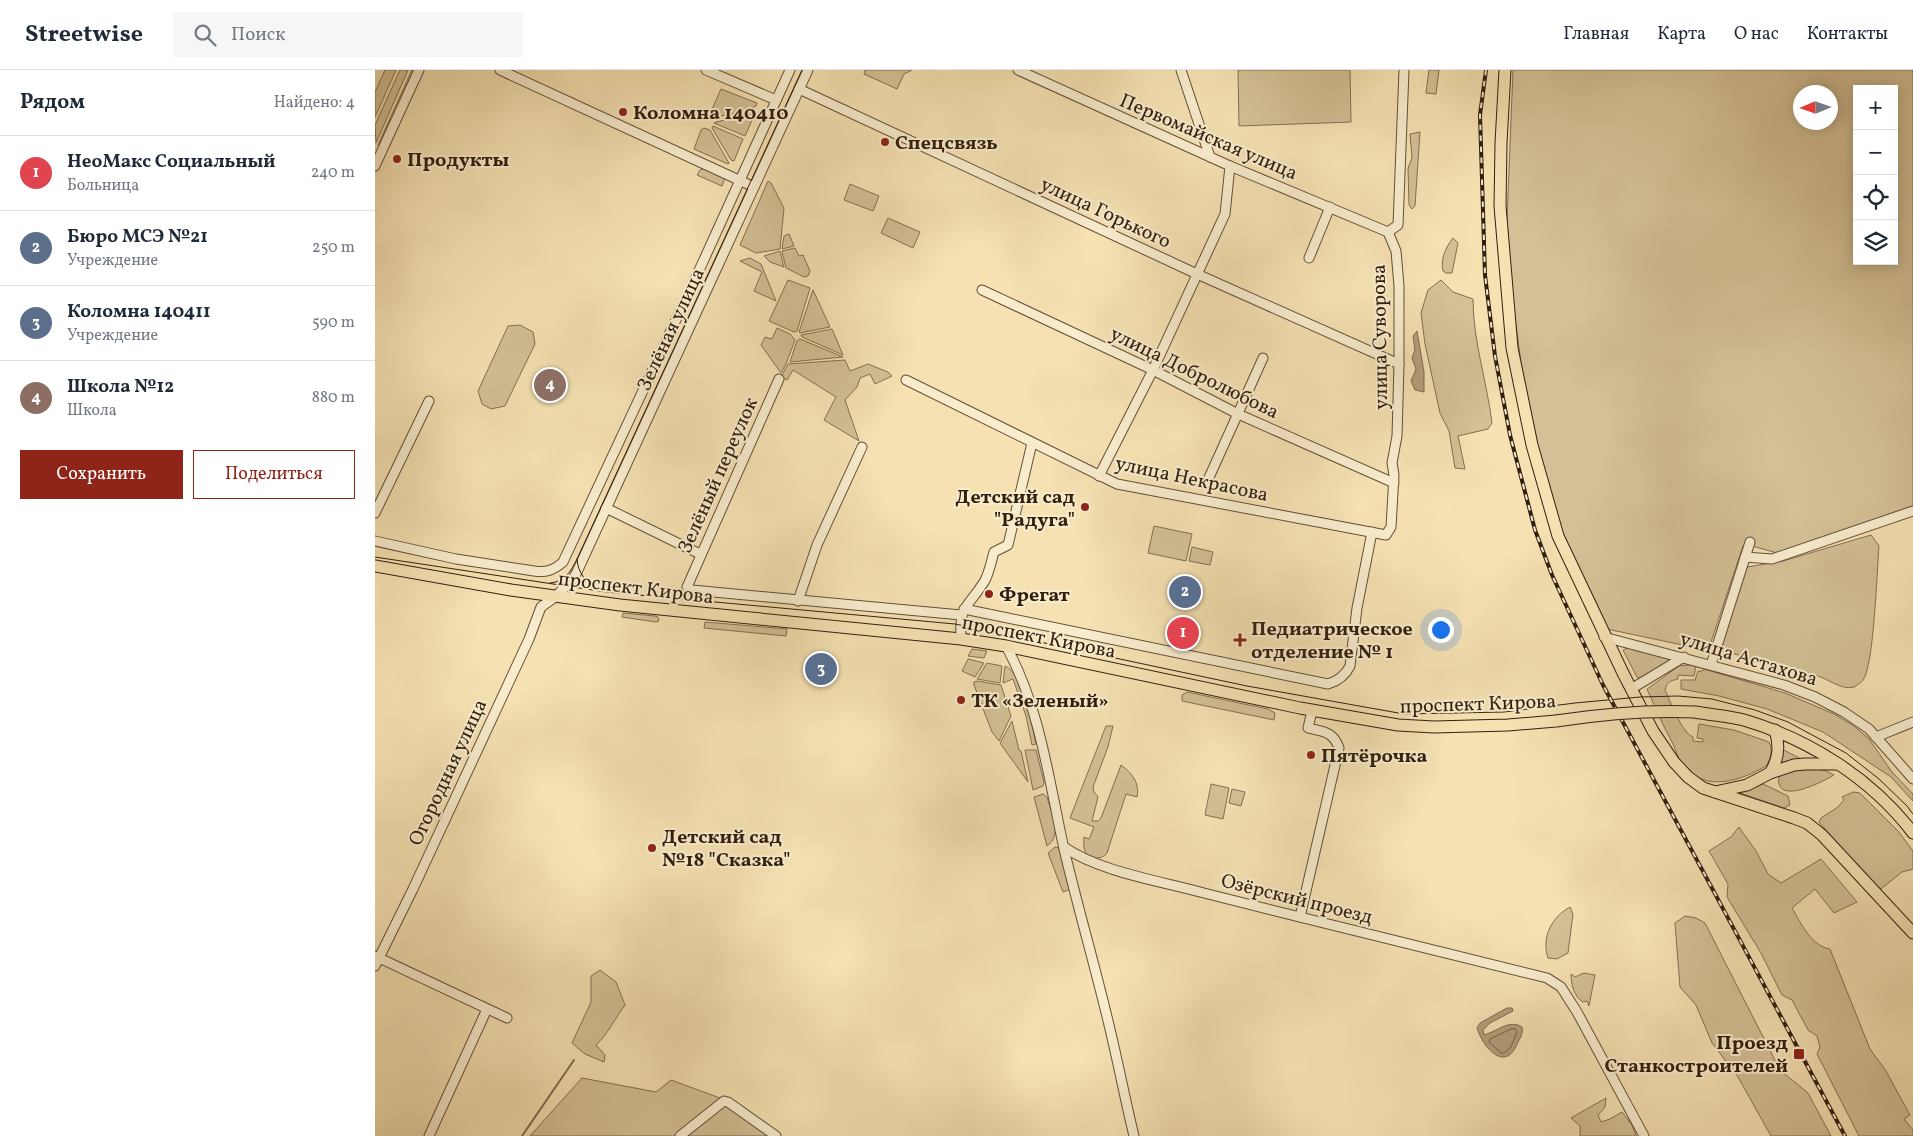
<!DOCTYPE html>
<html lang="ru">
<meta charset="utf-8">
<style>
body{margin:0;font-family:Vollkorn,serif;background:#f6f6f7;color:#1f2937}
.controls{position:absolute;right:15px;top:15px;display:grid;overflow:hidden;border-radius:0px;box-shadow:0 2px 12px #0003}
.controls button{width:45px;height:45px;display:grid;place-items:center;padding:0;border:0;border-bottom:1px solid #e0e1e3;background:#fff;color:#1f2937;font:25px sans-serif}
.compass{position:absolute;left:1418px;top:15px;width:45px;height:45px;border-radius:50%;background:#fff;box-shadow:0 2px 12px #0003;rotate:268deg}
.you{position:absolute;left:1065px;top:559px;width:18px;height:18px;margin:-12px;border:4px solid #fff;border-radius:50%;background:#1a73e8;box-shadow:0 0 0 8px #1a73e833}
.badge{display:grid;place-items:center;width:32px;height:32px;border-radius:50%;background:#8f2418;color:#fff;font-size:16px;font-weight:700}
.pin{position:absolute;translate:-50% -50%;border:2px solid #fff;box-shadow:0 1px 5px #0006}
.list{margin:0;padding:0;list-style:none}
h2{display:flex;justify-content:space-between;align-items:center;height:65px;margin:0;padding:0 20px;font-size:21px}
h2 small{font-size:16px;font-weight:400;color:#747a83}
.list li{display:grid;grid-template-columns:32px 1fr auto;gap:15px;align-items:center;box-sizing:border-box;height:75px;padding:0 20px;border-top:1px solid #e0e1e3}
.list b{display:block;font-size:19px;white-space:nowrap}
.list p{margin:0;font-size:16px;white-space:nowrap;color:#747a83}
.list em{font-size:16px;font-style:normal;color:#747a83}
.actions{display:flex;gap:10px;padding:15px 20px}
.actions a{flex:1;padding:11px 0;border:1px solid #8f2418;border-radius:0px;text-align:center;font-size:18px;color:#8f2418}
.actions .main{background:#8f2418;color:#fff}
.icon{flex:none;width:28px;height:28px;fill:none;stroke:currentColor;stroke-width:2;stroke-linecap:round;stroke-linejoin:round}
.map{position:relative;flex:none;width:1538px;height:1066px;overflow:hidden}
header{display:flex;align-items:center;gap:30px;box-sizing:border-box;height:70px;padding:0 25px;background:#fff;border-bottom:1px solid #e0e1e3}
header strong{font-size:24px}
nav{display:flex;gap:28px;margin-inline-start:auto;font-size:18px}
.search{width:350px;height:45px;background:#f6f6f7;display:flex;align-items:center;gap:12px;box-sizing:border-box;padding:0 18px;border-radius:0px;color:#747a83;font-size:19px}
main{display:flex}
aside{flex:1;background:#fff}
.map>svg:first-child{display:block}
</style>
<header>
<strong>Streetwise</strong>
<div class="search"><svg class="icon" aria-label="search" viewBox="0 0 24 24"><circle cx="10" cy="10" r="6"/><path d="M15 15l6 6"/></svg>Поиск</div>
<nav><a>Главная</a><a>Карта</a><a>О нас</a><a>Контакты</a></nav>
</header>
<main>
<aside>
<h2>Рядом<small>Найдено: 4</small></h2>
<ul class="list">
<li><span class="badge" style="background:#e0444e">1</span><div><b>НеоМакс Социальный</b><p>Больница</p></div><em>240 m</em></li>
<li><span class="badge" style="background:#5c6f8a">2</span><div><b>Бюро МСЭ №21</b><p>Учреждение</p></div><em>250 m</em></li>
<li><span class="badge" style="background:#5c6f8a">3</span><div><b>Коломна 140411</b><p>Учреждение</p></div><em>590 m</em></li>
<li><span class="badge" style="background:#8d6e63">4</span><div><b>Школа №12</b><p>Школа</p></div><em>880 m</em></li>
</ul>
<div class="actions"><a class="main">Сохранить</a><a>Поделиться</a></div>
</aside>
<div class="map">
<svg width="1538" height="1066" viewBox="0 0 1538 1066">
<rect width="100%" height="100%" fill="#f5e1b2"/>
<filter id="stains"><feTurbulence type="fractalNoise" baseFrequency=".004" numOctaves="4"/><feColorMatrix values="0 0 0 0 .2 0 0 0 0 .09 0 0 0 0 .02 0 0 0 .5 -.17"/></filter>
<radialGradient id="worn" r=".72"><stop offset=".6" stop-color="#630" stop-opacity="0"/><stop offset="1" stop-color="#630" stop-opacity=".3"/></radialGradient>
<g fill="#d4c096" stroke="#836f52" fill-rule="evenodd">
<path d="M 10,0 L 21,0 L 0,47 L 0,22 Z"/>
<path d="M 25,0 L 33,0 L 1,73 L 0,55 Z"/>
<path d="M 37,0 L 44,0 L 9,78 L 3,75 Z"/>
<path d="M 490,0 L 537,0 L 529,4 L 522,19 L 489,4 Z"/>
<path d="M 863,0 L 975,0 L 976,52 L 864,56 Z"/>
<path d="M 1054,0 L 1064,0 L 1061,24 L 1051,23 Z"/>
<path d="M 1138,0 L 1538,0 L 1538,436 L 1402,483 L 1377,476 L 1377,471 L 1368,476 L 1336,572 L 1330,578 L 1312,576 L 1227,558 L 1182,448 L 1160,369 L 1146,293 L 1136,216 L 1132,150 ZM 1482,19 L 1519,19 L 1519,191 L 1482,191 ZM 1426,22 L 1456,22 L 1456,52 L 1426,52 Z"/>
<path d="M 346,19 L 382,33 L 381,36 L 369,41 L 338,48 L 334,46 Z"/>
<path d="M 376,44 L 379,46 L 370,66 L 339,53 L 341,52 Z"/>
<path d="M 338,56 L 368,69 L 359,91 L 356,90 L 337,58 Z"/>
<path d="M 329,58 L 335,60 L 354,93 L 353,94 L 319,79 L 326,60 Z"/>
<path d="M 1045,62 L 1040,136 L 1037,139 L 1034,135 L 1033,98 L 1037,88 L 1035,64 Z"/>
<path d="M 330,98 L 350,108 L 347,116 L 322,105 L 325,100 Z"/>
<path d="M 393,111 L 396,113 L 409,138 L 405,179 L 381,183 L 365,175 Z"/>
<path d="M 475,114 L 504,126 L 498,141 L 469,130 Z"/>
<path d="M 513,148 L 545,162 L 538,178 L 506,163 Z"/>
<path d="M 414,164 L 419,176 L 407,179 L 409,166 Z"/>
<path d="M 1078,168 L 1083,173 L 1077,203 L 1071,203 L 1068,201 C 1065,189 1071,177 1078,168 Z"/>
<path d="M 420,178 L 424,186 L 428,185 L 435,201 L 433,206 L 429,207 L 411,198 L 407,181 Z"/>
<path d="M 405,181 L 409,197 L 395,192 L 389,186 Z"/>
<path d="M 375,188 L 386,194 L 401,231 L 379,221 L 387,202 L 365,191 Z"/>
<path d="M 413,210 L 435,218 L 422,261 L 419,262 L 394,251 Z"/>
<path d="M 1066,210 L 1078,222 L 1098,229 C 1098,271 1112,312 1117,353 L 1113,359 L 1083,366 L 1090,399 L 1080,398 L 1074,361 L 1065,343 L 1050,274 L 1046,243 L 1053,220 Z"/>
<path d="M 438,220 L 455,257 L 425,263 L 424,262 Z"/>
<path d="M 145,255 L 158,262 L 160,274 L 130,336 L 116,339 L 107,334 L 103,321 L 133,256 Z"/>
<path d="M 402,258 L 415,264 L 420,270 L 411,294 L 406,303 L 386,275 L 390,267 L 397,269 Z"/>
<path d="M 457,259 L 468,285 L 427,267 L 426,265 Z"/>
<path d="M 425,269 L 468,287 L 415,292 L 422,271 Z"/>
<path d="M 470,290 L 475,301 L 493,294 L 513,302 L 517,306 L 500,314 L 495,304 L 485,308 L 482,317 L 470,330 L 484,371 L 449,350 L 461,327 L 418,300 L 412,310 L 406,307 L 413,294 Z"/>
<path d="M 779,456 L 817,464 L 811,491 L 773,483 Z"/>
<path d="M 1496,465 L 1504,476 C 1502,499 1499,596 1488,610 C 1487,612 1481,616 1479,617 C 1464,621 1450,605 1436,605 L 1345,580 L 1372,497 L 1408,491 Z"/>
<path d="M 817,477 L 838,482 L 835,495 L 814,491 Z"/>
<path d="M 248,543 L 280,546 L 283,547 L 284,551 L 281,552 L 247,547 Z"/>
<path d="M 330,552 L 412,559 L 411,566 L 329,558 Z"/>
<path d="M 1255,577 L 1295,589 L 1296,591 L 1267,609 L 1262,607 L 1248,580 Z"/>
<path d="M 597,579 L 612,581 L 609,588 L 593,586 Z"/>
<path d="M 593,589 L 609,593 L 600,607 L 587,601 Z"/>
<path d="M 612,593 L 627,596 L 625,613 L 602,609 Z"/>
<path d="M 1314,595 L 1321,596 L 1319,606 L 1303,605 L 1303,609 C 1295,611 1292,612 1290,620 C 1296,632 1306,662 1318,667 L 1318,671 L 1328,672 L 1328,669 L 1322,668 L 1324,654 L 1359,660 L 1394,672 C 1398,680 1396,688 1391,696 C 1365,711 1330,723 1308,695 C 1303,689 1301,681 1298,674 C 1288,656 1280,637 1272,619 L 1304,596 Z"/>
<path d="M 630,596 C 647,602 657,657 661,674 L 657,675 L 651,646 L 638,609 L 628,613 Z"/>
<path d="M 1329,599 L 1410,623 L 1459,644 L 1479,656 L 1494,669 L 1517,702 L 1538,724 L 1538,731 L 1516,707 L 1448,662 L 1392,639 L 1344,626 L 1306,619 L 1306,610 L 1320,610 L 1323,601 L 1328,601 Z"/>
<path d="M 602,611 L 626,615 L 636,646 L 624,671 L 617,662 L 599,615 L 599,612 Z"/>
<path d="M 812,622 L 893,639 L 900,643 L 899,650 L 807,631 L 807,625 Z"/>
<path d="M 637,651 L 644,680 L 646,681 L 653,712 L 625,673 Z"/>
<path d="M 731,656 L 738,656 L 733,677 L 718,717 L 719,722 L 723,727 L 717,751 L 723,751 L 726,748 L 746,695 C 757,703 765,713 762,727 L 751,724 L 732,783 C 727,790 714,790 710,781 C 708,777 709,771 709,767 L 714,769 L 719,757 L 695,748 Z"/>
<path d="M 1405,678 L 1430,691 L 1406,694 Z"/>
<path d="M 650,680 L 661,680 L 669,712 L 668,716 L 658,720 Z"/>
<path d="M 1442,699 L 1451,701 L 1459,705 C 1449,711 1409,732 1404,714 C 1402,708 1406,704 1410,700 Z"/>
<path d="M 836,714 L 854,718 L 848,749 L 830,745 Z"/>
<path d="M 1388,714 L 1413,726 L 1415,735 L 1409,738 L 1365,723 Z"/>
<path d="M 857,719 L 870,722 L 866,736 L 854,733 Z"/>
<path d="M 1478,722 L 1485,723 L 1523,761 L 1538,781 L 1538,799 L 1527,802 L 1506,819 L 1499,816 L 1444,752 L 1446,748 L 1463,737 L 1469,730 L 1467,727 Z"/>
<path d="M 668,724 L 672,727 C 676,743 688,765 672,776 L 659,727 Z"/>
<path d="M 1364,757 L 1381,781 L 1393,804 L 1406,813 L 1446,789 L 1482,832 L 1459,843 L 1440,819 L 1417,838 C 1426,853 1436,876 1455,879 L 1495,979 L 1511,1001 L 1535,1045 L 1529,1049 L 1538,1060 L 1538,1066 L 1484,1066 L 1442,984 L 1445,977 L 1442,966 L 1433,960 L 1417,930 L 1407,925 L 1386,883 L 1352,827 L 1353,814 L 1334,781 L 1356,767 Z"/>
<path d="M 680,777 L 684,778 L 696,819 L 688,822 L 673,783 Z"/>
<path d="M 1195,837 L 1198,844 L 1193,883 L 1182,889 L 1173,888 C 1166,867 1177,847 1195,837 Z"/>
<path d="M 1310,846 L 1321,848 L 1330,853 L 1405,1000 L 1433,1023 L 1456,1066 L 1396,1066 L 1363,1007 L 1337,973 L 1321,935 L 1305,917 L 1300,853 Z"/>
<path d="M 225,900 L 241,912 L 250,935 C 240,948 233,964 221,975 L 230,985 L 229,992 L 210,984 L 197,973 L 216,932 L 216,906 Z"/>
<path d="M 1209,903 L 1220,905 L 1214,936 L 1212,931 L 1208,932 C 1199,927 1196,914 1196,904 L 1200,907 Z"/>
<path d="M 207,1008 L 281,1022 L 296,1010 L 345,1028 L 397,1066 L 155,1066 Z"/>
<path d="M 1231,1028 L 1230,1037 L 1223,1045 L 1226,1052 L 1235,1049 L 1247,1042 L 1257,1055 L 1261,1066 L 1205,1066 L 1205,1056 L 1196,1048 Z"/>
</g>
<g fill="#b39f7a" stroke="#7f6b4f">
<path d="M 1042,261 L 1049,302 L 1049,322 L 1040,320 L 1036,311 L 1041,299 L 1037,288 L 1040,280 L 1038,266 Z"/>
<path d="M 1132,938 L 1137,938 L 1138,941 L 1115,953 L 1108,960 L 1109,965 C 1123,961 1134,949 1147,957 C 1148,963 1146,967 1143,972 C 1131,1004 1108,978 1102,958 L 1105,953 Z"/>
</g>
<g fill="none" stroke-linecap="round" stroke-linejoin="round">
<path stroke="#725e44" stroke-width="1" d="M 1140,959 L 1142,962 L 1136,977 L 1129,983 L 1126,983 L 1114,972 L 1115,969 L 1136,959 Z"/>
<path stroke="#7f6b4f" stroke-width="2" d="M 147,1066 L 199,990"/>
<defs>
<g id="minor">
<path d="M 125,0 L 379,117"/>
<path d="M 331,0 L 401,30"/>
<path d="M 643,0 L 855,96 L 1013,162"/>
<path d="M 806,0 L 835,87"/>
<path d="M 424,19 L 822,204 L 1024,294"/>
<path d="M 0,96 L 44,0"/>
<path d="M 1013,162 L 1023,155 L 1029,0"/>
<path d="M 934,188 L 955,137"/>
<path d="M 607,220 L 778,300 L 863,344 L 1019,413"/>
<path d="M 404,309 L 312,517 L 317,520 L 586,545"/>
<path d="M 531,310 L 742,414 L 1011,465 L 1016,457 L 1019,405 L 1017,393 L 1022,366 L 1024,294 L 1024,216 L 1021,181 L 1013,162"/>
<path d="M 724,406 L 778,300 L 850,144 L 855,96"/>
<path d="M 832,412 L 888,288"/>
<path d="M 231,438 L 325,484"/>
<path d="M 0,443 L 54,331"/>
<path d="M 0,471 L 81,489 L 159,501 C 171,503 179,500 188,492 L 327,194 L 415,0"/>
<path d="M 1370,487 L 1397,489 L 1538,441"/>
<path d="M 423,531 L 442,475 L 487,377"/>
<path d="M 589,539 L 953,614 C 963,611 970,606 975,596 L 982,538 L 997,462"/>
<path d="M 1229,567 L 1409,615 L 1440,627 L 1469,642 L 1494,659 L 1538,709"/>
<path d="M 586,569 C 584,534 593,538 609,512 C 614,504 616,492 619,482 L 633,475 L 657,373"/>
<path d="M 631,576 C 665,637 674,711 689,779 C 703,838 720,896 734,955 C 743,992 750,1029 759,1066"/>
<path d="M 1336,595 L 1375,472"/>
<path d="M 1256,619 L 1309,587"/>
<path d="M 1501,667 L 1538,652"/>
<path d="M 689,777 C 725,802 786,811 829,823 C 943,852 1057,879 1172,908 L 1186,917 L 1202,942 L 1269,1066"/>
<path d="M 925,847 L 964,678 C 958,661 948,662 933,658 L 937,641"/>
<path d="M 0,886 L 132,948"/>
<path d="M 0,896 L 38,819 L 154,569 L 166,537 L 180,527 L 198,509 L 202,502 L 433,0"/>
<path d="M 54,1066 L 112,939"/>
<path d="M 305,1066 L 349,1031 L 353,1032 L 401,1066"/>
</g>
<g id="major">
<path d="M 1130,0 L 1126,73 L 1125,136 L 1137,278 L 1157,375 L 1183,466 L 1248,603 L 1278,661 L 1299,692 L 1313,707 L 1328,718 L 1419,748 L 1432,753 L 1447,765 L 1538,863"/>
<path d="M 0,496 L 136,520 L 245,535 L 586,569 L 631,576 L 925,638 L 1023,655 L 1059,657 L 1133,655 L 1181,651"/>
<path d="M 1320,642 C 1336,645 1354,646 1369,650 C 1434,669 1497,709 1538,763"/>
<path d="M 1395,703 C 1404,689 1405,676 1400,660"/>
<path d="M 1340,722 L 1372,715 L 1395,703 L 1419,695 L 1430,694 L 1461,694"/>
</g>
</defs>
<use href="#minor" stroke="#634f37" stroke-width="11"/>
<use href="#major" stroke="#321e0e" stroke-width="13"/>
<use href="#minor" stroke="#f8eccd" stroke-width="9"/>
<use href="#major" stroke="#f5e1b2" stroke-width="11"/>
<g stroke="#321e0e" stroke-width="1">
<path d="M 0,487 L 231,522 L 580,554 L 872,616 L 1029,644 L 1129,642 L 1200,633 L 1265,627 L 1303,626 L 1337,629 L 1380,640 L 1413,652 L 1454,674 L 1471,683 L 1504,709 L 1532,736 L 1538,744"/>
<path d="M 202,489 C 203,504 211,512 224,519"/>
<path d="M 175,513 C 190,512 196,501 202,489 L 427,0"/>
</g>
<defs>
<path id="rail" d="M 1111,0 L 1105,45 L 1110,205 L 1120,286 L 1135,365 L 1160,460 L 1177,505 L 1228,615 L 1470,1066"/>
</defs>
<use href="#rail" stroke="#321e0e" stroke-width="4"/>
<use href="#rail" stroke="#f8eccd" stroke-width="2" stroke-dasharray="5.5" stroke-linecap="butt"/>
<defs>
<path id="major-bridge" d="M 1181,651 C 1227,644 1273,640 1320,642"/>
</defs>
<use href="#major-bridge" stroke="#321e0e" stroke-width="13" stroke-linecap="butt"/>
<use href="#major-bridge" stroke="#f5e1b2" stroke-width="11"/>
</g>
<g fill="#8f2418" stroke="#f8eccd" stroke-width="2">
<circle cx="248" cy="42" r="5"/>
<circle cx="510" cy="72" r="5"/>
<circle cx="22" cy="89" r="5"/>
<circle cx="710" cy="437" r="5"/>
<circle cx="614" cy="524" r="5"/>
<path d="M862.5 562.5h5v5h5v5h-5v5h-5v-5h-5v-5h5z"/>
<circle cx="586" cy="630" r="5"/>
<circle cx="936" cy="685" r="5"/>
<circle cx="277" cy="778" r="5"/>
<rect x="1418" y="978" width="12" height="12" rx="2.5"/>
</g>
<g text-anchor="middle" stroke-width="4" stroke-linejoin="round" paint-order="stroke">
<g font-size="20" font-weight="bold" fill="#321e0e" stroke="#f8eccd" text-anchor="start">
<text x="258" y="49">Коломна 140410</text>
<text x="520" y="79">Спецсвязь</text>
<text x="32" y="96">Продукты</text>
<text x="700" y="433" text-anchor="end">Детский сад<tspan x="700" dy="23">"Радуга"</tspan></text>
<text x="624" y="531">Фрегат</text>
<text x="876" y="565">Педиатрическое<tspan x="876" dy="23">отделение № 1</tspan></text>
<text x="596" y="637">ТК «Зеленый»</text>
<text x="946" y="692">Пятёрочка</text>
<text x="287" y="773">Детский сад<tspan x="287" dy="23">№18 "Сказка"</tspan></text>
<text x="1413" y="979" text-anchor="end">Проезд<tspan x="1413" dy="23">Станкостроителей</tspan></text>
</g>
<g font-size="20" fill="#321e0e" stroke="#f8eccd">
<text transform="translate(834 66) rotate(23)" y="7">Первомайская улица</text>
<text transform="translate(731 142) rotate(25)" y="7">улица Горького</text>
<text transform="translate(295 259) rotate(-65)" y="7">Зелёная улица</text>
<text transform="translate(1004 267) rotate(-91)" y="7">улица Суворова</text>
<text transform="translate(820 302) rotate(26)" y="7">улица Добролюбова</text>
<text transform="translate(342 405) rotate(-66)" y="7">Зелёный переулок</text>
<text transform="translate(817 408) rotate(12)" y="7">улица Некрасова</text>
<text transform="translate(261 517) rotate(7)" y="7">проспект Кирова</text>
<text transform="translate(664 566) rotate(11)" y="7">проспект Кирова</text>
<text transform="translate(1374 588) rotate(17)" y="7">улица Астахова</text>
<text transform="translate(1103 633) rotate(-2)" y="7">проспект Кирова</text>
<text transform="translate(72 702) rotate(-65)" y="7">Огородная улица</text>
<text transform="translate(922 828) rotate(14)" y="7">Озёрский проезд</text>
</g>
</g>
<rect width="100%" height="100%" filter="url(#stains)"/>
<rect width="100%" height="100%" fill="url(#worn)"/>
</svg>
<div class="controls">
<button>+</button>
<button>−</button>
<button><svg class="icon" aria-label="locate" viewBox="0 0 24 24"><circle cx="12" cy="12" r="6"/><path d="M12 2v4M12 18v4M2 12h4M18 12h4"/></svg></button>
<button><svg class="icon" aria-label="layers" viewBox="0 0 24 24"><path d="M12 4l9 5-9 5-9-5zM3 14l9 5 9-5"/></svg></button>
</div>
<svg class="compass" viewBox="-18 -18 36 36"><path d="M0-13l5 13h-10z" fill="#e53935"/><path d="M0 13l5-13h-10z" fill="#747a83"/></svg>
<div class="you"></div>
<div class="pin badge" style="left:808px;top:563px;background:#e0444e">1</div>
<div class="pin badge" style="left:810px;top:522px;background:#5c6f8a">2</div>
<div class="pin badge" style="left:446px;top:599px;background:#5c6f8a">3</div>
<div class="pin badge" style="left:175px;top:315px;background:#8d6e63">4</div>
</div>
</main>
